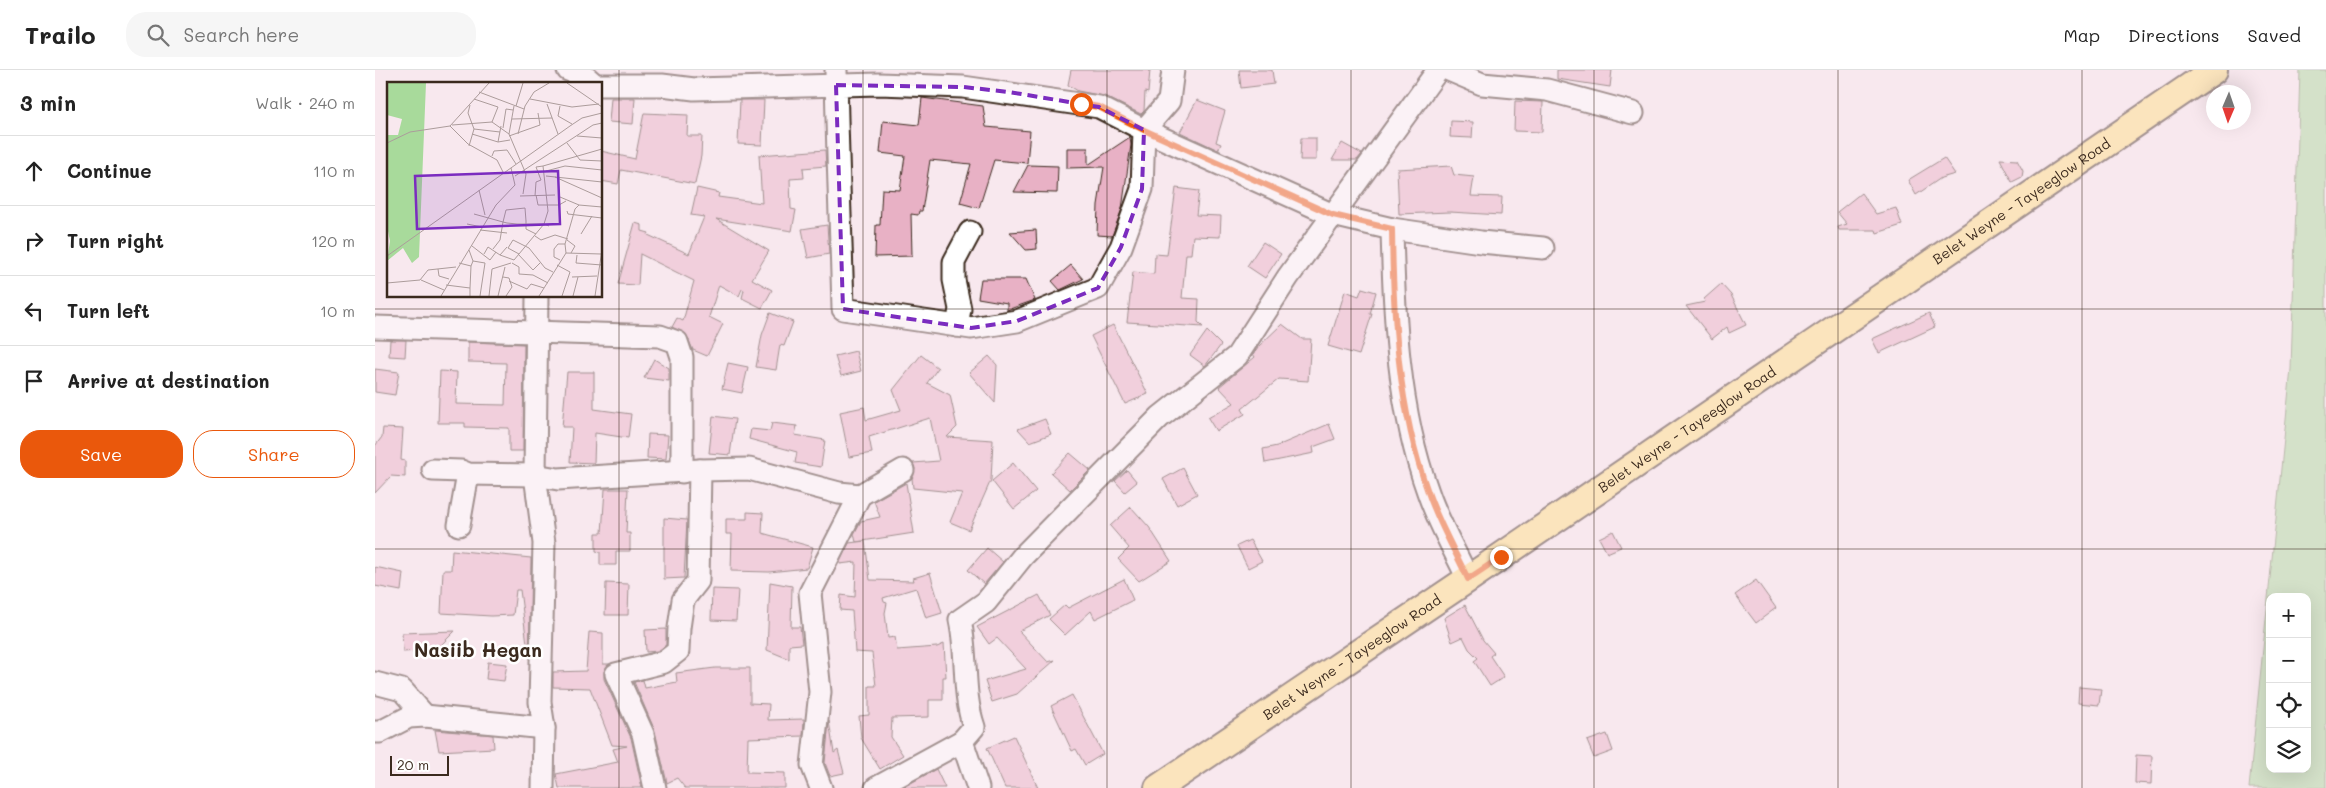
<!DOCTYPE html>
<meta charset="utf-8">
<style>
body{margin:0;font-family:Mali,sans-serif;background:#f6f6f6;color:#222}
.controls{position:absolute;right:15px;bottom:15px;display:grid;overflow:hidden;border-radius:10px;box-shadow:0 5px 20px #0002}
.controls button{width:45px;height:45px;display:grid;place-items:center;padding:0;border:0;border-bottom:1px solid #e0e0e0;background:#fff;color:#222;font:25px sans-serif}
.compass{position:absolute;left:1831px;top:15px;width:45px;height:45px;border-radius:50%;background:#fff;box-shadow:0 5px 20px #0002;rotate:182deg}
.scale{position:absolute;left:15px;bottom:12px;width:59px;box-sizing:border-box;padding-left:5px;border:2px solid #3b2a1e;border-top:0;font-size:14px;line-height:18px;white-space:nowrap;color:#3b2a1e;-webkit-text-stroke:4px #fff;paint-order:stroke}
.stop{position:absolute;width:15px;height:15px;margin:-11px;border:4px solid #ea580c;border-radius:50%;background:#fff}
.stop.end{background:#ea580c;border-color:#fff;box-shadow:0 1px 5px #0008}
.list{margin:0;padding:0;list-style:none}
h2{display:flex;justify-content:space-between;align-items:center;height:65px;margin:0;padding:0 20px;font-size:21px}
h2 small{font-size:16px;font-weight:400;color:#767676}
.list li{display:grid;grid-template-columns:32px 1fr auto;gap:15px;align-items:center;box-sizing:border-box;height:70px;padding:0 20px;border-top:1px solid #e0e0e0}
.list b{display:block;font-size:19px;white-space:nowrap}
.list em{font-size:16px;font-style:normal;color:#767676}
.actions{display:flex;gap:10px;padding:15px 20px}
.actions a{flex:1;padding:11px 0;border:1px solid #ea580c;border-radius:20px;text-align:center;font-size:18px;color:#ea580c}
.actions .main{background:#ea580c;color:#fff}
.icon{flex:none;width:28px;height:28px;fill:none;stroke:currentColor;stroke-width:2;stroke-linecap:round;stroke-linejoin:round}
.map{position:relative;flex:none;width:1951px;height:718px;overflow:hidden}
header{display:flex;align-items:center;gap:30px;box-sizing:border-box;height:70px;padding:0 25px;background:#fff;border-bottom:1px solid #e0e0e0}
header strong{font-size:24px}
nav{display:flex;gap:28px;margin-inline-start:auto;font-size:18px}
.search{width:350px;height:45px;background:#f6f6f6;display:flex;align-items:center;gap:12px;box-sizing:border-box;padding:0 18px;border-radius:20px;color:#767676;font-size:19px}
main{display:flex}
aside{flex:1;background:#fff}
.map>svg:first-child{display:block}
</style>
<header>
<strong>Trailo</strong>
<div class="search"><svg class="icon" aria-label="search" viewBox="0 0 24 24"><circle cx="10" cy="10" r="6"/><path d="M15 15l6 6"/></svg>Search here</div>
<nav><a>Map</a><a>Directions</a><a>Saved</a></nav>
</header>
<main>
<aside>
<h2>3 min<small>Walk · 240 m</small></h2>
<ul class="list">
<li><svg class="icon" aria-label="ahead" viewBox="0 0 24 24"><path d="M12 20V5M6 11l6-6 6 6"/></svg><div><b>Continue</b></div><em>110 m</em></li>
<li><svg class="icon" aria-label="right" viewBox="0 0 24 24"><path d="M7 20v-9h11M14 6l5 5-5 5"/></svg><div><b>Turn right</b></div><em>120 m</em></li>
<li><svg class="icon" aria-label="left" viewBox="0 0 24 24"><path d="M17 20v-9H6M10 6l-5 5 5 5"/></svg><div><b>Turn left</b></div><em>10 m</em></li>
<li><svg class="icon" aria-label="arrive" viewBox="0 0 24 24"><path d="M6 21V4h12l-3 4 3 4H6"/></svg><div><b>Arrive at destination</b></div></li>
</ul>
<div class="actions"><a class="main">Save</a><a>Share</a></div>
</aside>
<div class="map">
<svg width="1951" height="718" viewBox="0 0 1951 718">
<rect width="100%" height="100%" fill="#f8e8ee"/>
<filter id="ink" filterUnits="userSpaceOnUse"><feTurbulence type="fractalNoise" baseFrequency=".02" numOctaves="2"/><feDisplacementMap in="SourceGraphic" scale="10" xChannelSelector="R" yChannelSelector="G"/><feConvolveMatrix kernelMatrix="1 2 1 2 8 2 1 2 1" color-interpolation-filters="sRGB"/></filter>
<g filter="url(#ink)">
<path fill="#a8da9b" stroke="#72825c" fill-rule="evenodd" d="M 1925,0 L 1951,0 L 1951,718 L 1874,718 L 1916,299 ZM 1895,527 L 1932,527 L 1932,699 L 1895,699 Z"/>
<g fill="#e8b1c5" stroke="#3b2a1e">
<path d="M 696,0 L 775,0 L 773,23 L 770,22 L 769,41 L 766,44 L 729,26 L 703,21 L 693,15 Z"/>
<path d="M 864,0 L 897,0 L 899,14 L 866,18 Z"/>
<path d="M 1182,0 L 1237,0 L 1235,17 L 1182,9 Z"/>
<path d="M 236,28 L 260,28 L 258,54 L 234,52 Z"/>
<path d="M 547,28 L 608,36 L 611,57 L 655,61 L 652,93 L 619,90 L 604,138 L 585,133 L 596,94 L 555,90 L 547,141 L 544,141 L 543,145 L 536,144 L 537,186 L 500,187 L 501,155 L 505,155 L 507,119 L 525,120 L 530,86 L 505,83 L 508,51 L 544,55 Z"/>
<path d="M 365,30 L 389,30 L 387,75 L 363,74 Z"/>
<path d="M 822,30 L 850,41 L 841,72 L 846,74 L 843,80 L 805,62 Z"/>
<path d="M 1140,31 L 1168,32 L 1167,62 L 1139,61 Z"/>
<path d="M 269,43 L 313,45 L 312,66 L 327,66 L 326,86 L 320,114 L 246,100 L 243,114 L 226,111 L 226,81 L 260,89 Z"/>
<path d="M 1076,51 L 1098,52 L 1097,68 L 1075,67 Z"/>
<path d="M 755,67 L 756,75 L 747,139 L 737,166 L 722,165 L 723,135 L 729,97 L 692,98 L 692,78 L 713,78 L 713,95 Z"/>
<path d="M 926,68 L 941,68 L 941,90 L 925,90 Z"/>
<path d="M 967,73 L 987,84 L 982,90 L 957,90 Z"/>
<path d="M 450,80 L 451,96 L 428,98 L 429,108 L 415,109 L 416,139 L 421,140 L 417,161 L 341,149 L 394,181 L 377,209 L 397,220 L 387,238 L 367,228 L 369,220 L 367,219 L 364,226 L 344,215 L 334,247 L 348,254 L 332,286 L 318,280 L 311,264 L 297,257 L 302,248 L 308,251 L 319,211 L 265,184 L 263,215 L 243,214 L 260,153 L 267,155 L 267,161 L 274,163 L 273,165 L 314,184 L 329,147 L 316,145 L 322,118 L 344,123 L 343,127 L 387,133 L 384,85 Z"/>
<path d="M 1569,88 L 1580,104 L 1566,108 L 1541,125 L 1533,110 Z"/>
<path d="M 1625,89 L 1642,90 L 1648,101 L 1647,107 L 1637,112 Z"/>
<path d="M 653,95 L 683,96 L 682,123 L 639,122 Z"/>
<path d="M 1076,96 L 1079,105 L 1099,107 L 1096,126 L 1127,127 L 1126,145 L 1075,142 L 1024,144 L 1022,99 Z"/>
<path d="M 801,118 L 824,121 L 821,145 L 846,146 L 845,167 L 818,166 L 816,184 L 811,184 L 807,228 L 824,229 L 823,252 L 828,257 L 752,252 L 758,202 L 779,204 L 780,184 L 792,185 Z"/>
<path d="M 1486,123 L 1501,144 L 1521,138 L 1527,155 L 1502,163 L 1501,160 L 1464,160 L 1463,157 L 1472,154 L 1462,142 Z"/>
<path d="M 452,155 L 454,184 L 433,188 L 427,159 Z"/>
<path d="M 661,160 L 662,179 L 651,180 L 635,162 Z"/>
<path d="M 888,172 L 906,184 L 890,208 L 872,196 Z"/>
<path d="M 696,195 L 708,209 L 685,220 L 677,211 Z"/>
<path d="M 606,209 L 651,209 L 660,230 L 632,240 L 632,233 L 603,228 Z"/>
<path d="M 1346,214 L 1356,225 L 1371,255 L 1354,263 L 1352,257 L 1337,269 L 1311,236 L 1330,232 L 1329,229 Z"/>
<path d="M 987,218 L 1001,222 L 995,244 L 997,244 L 984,285 L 953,276 L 970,221 L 984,226 Z"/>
<path d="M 395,243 L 418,252 L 409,276 L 405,275 L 401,300 L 381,297 L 387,265 Z"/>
<path d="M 1554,243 L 1560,257 L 1504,283 L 1497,269 Z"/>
<path d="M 907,254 L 927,269 L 936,269 L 933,311 L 904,309 L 867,339 L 870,344 L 841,361 L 833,348 L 859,333 L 844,317 L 880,287 L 878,284 L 883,277 Z"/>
<path d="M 738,255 L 773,324 L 750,334 L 716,266 Z"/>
<path d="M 832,261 L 846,275 L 830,296 L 815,285 Z"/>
<path d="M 15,270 L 31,270 L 30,287 L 14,286 Z"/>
<path d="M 93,272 L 149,274 L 148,381 L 134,381 L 134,358 L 90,357 L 90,353 L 63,353 L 65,301 L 82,302 L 81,334 L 130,335 L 131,293 L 93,292 Z"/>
<path d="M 481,281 L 486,301 L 466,306 L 460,286 Z"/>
<path d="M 546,285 L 563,298 L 552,313 L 575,325 L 582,357 L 572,367 L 618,370 L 616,410 L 594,460 L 575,452 L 587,423 L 538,418 L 537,408 L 540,399 L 538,393 L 564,391 L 555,348 L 494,367 L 497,383 L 474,387 L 465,342 L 489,337 L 491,350 L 526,340 L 518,320 Z"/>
<path d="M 614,286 L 622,295 L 620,333 L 594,303 Z"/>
<path d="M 279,289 L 294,298 L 294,311 L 269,308 Z"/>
<path d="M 353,293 L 373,297 L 367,323 L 347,319 Z"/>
<path d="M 0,299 L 24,302 L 20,325 L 0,322 Z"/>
<path d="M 192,302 L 219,302 L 219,339 L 256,344 L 253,368 L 220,363 L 219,393 L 195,392 L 197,357 L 187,357 Z"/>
<path d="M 338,346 L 360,349 L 355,385 L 334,383 Z"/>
<path d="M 670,349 L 676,364 L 655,372 L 643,359 Z"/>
<path d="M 397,353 L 422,356 L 420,365 L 450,370 L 446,397 L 420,393 L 422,382 L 374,369 L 376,359 L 395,361 Z"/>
<path d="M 954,354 L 960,369 L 938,377 L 939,383 L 890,393 L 888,379 L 902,376 Z"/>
<path d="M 8,358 L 28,359 L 26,390 L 30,391 L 30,407 L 16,406 L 0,423 L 0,376 L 7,367 Z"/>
<path d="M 273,364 L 293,365 L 291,389 L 272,388 Z"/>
<path d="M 695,383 L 715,400 L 695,420 L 676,403 Z"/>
<path d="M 638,393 L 661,421 L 639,439 L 617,411 Z"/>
<path d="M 808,398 L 822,424 L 802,435 L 788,409 Z"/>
<path d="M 752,400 L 762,412 L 750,422 L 740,411 Z"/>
<path d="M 531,413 L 539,463 L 481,472 L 479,464 L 486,451 L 505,447 L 499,431 Z"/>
<path d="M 230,419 L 253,419 L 251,463 L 255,463 L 255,481 L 241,481 L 241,495 L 225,495 L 225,482 L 221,481 L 221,463 L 227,463 Z"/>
<path d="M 756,437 L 774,457 L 796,491 L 764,511 L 743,489 L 754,478 L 735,456 Z"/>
<path d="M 372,442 L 388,443 L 387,463 L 438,477 L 432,498 L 394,502 L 356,501 L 357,464 L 351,464 L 351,449 L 372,449 Z"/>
<path d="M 289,448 L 312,450 L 309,508 L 289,509 Z"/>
<path d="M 1238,461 L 1246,477 L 1232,483 L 1224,468 Z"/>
<path d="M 875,470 L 887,491 L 873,498 L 862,476 Z"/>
<path d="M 490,471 L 495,510 L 539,511 L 538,508 L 555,503 L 567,543 L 551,548 L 541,518 L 508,528 L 509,532 L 512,533 L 510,543 L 513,568 L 520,567 L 522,580 L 562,577 L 569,574 L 571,607 L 568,607 L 568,630 L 554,630 L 554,647 L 517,648 L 516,667 L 528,685 L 505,699 L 486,668 L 484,646 L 494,645 L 494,616 L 501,616 L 497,583 L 480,582 L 477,541 L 465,540 L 466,525 L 480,527 L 481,492 L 465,494 L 465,492 L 474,473 Z"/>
<path d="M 612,478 L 628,492 L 609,514 L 593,500 Z"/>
<path d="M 77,480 L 156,488 L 154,589 L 145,520 L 141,520 L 138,545 L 116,546 L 66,543 L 68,500 L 76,500 Z"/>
<path d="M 0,497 L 28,503 L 26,521 L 0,516 Z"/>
<path d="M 749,509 L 758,530 L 720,549 L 716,541 L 690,565 L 674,549 L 690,535 L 693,538 Z"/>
<path d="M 1381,510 L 1401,538 L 1381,553 L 1360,525 Z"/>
<path d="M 395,512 L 417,516 L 416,557 L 425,557 L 427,574 L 414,575 L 414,589 L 392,580 Z"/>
<path d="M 231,513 L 254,514 L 253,545 L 230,545 Z"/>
<path d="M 337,519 L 363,520 L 361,551 L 336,550 Z"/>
<path d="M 664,525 L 675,545 L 644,561 L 673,592 L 680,590 L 642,624 L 617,632 L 610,611 L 651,599 L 622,568 L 614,574 L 602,557 Z"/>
<path d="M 1090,535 L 1108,570 L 1119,583 L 1115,586 L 1129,607 L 1115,616 L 1099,591 L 1103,588 L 1094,579 L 1088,567 L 1077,572 L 1069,548 Z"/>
<path d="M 291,559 L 291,575 L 283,581 L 271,582 L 270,560 Z"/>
<path d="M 80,561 L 61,580 L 28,582 L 27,563 Z"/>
<path d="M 214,562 L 228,563 L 228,594 L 235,594 L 229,601 L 229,609 L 256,668 L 267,718 L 184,718 L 181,704 L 243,692 L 238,679 L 252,676 L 237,675 L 215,618 L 178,617 L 178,602 L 211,601 Z"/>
<path d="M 113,592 L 132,594 L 129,611 L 111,609 Z"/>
<path d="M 340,598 L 375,598 L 375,633 L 394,634 L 393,650 L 429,649 L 428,666 L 373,668 L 372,702 L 410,703 L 410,718 L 310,718 L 302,708 L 292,713 L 280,661 L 259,612 L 268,610 L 270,618 L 302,612 L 301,603 Z"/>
<path d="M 1704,617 L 1726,619 L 1724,635 L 1703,633 Z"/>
<path d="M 697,625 L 728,684 L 710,695 L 701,679 L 697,681 L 676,636 Z"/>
<path d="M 454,651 L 459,683 L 463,680 L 469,703 L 455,706 L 450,693 Z"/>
<path d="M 60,660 L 118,665 L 119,678 L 64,681 Z"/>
<path d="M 1232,664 L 1238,681 L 1219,688 L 1212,671 Z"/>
<path d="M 639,666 L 663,718 L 630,718 L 612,678 Z"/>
<path d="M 1761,685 L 1777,686 L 1776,714 L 1760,713 Z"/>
<path d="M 561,699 L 570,718 L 527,718 Z"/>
</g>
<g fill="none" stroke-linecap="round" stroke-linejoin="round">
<defs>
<g id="minor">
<path d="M 193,0 L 211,7 L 219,14"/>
<path d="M 798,0 L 794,31 L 769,60 L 958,145 L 1017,159 L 1106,172 L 1168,178"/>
<path d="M 1074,0 L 1107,14 L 1172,20 L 1258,43"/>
<path d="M 226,15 L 287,15 L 319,19 L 504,14 L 588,17 L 724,37 L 769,60 L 767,119 L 746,177 L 723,218 L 642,251 L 596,258 L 468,239 C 466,160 462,80 461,0"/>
<path d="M 1017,159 C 1019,247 1023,339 1053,422 C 1063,452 1080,481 1093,509"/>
<path d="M 162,226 L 160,405 L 169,473 L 165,632 L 169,658 L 168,718"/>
<path d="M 582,256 L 585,239 L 579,210 L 579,192 L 595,162"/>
<path d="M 0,257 L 285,266 L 302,272 L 307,287 L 307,402"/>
<path d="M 58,400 L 86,401 L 93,404 L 160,405 L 183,409 L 325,400 L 374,399 L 464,423 L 485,425 L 528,400"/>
<path d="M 84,455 L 93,404"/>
<path d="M 0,613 L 27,620 L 50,646"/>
<path d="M 0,662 L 5,662 L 34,647 L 50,646 L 169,658"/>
<path d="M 280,718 L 268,664 L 241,604 L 289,592 L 303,581 L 304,558 L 308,530 L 323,511 L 325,400"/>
<path d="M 446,718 L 437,695 L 445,622 L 435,523 L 485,425"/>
<path d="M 501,718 L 587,671"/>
<path d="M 603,718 L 587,671 L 599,657 C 587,622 593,586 585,550 L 611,532 L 648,486 L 785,347 L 862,286 L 913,207 L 1063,0"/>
</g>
<g id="major">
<path id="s1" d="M 783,718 L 1093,509 L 1839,0"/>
</g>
</defs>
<use href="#minor" stroke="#3b2a1e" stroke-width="25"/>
<use href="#major" stroke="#3b2a1e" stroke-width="30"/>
<use href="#minor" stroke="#fff" stroke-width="21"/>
<use href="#major" stroke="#ffdf80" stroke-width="26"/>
</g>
</g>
<g fill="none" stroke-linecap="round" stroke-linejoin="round" filter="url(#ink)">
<path stroke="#ea580c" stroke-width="6" d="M 706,34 L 724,37 L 769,60 L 958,145 L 1017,159 C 1018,247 1023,339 1053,422 C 1063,452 1080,481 1093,509 L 1126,487"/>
</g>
<path d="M0 0H1951V718H0ZM 461,15 L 588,17 L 634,22 L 724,37 L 769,60 L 767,119 L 746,177 L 723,218 L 642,251 L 596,258 L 468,239 Z" fill="#f8e8ee" fill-opacity=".55" fill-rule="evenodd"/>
<path fill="none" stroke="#7b2cbf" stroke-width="4" stroke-dasharray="10 6" stroke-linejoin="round" d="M 461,15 L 588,17 L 634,22 L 724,37 L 769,60 L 767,119 L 746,177 L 723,218 L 642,251 L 596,258 L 468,239 Z"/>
<path fill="none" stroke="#3b2a1e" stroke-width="1" stroke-opacity="0.55" d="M 244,0 L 244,718M 488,0 L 488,718M 732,0 L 732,718M 976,0 L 976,718M 1219,0 L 1219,718M 1463,0 L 1463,718M 1707,0 L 1707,718M 0,239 L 1951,239M 0,479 L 1951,479"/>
<g text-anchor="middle" stroke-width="5" stroke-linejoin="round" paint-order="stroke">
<g font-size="14" fill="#3b2a1e" stroke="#fff">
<text dy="5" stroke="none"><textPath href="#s1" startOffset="1044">Belet Weyne - Tayeeglow Road</textPath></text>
<text dy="5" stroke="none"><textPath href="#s1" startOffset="639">Belet Weyne - Tayeeglow Road</textPath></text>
<text dy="5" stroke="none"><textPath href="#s1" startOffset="234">Belet Weyne - Tayeeglow Road</textPath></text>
</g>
<g font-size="19" font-weight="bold" fill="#3b2a1e" stroke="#fff">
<text x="103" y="587">Nasiib Hegan</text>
</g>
</g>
<g transform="translate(12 12)">
<rect width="215" height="215" fill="#f8e8ee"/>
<path d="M 0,1 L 39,1 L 32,175 L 25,181 L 16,166 L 0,179 L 3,159 L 0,144 L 0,53 L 11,53 L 15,37 L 0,33 Z" fill="#a8da9b"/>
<path fill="none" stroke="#ac9c9b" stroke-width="1" d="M 180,1 L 215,25M 92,10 L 137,27M 87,17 L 111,25 L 105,40M 143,17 L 185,25 L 212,22M 160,22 L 171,52M 129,24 L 136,1M 173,24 L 171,34 L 185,42M 125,37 L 165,36M 65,43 L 105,40 L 122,52 L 139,92 L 136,112M 63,44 L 81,62 L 110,78 L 116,90M 114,44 L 111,60 L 123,58M 116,46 L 119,27 L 126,28M 87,47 L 113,50M 85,52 L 111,60M 122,52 L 127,24M 131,52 L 138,24 L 147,10 L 162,1M 122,54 L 153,43 L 151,31M 190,54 L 215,56M 0,61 L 23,50 L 63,44 L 102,1M 180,61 L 193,78 L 215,79M 82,64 L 87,47 L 81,31 L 83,23M 105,74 L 107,69 L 120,68 L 129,82M 156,84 L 215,67M 159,89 L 178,84 L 215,88M 128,94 L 206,43 L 215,41M 159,94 L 215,100M 168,95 L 215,116M 92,108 L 98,133M 149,113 L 151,123 L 172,123 L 179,119M 133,114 L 168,113M 173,115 L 192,123 L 215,125M 180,129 L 181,132 L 215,136M 87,132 L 116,140 L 113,158 L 106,167M 215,139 L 215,155M 80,142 L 95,145M 93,148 L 120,151M 149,152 L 139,147 L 139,139 L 138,126 L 119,128 L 116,140 L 120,141 L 130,142 L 157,142 L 162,144M 194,152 L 205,134M 148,154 L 154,158 L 168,153 L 181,157M 180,158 L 188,164 L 184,171M 85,164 L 103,178 L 109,170M 120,165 L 113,173 L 127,178 L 157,142 L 161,129 L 156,84 L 149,85 L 154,98 L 149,100 L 148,114M 82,168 L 86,179 L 98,181 L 93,214M 179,171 L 214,172M 97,172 L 101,165 L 113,173M 131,172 L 146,188 L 153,181M 132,172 L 121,166 L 126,158 L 142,166 L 158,186 L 166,190M 190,173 L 189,181 L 215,183M 0,174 L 183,44 L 195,36 L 215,31M 173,178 L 167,175 L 167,167 L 171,162 L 178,162M 72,181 L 84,184 L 86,179M 125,181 L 132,185 L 132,192 L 146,193 L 161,201M 170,183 L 183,190 L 175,214M 51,187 L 52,194 L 62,197M 105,187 L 124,181M 116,195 L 122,196 L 125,205 L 119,214M 185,195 L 210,194M 34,198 L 57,208M 122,199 L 140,207 L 144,202 L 157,206M 0,201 L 33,198 L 41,188 L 69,185M 59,203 L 83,206 L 83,214M 83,206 L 84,184M 54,214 L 109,123 L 128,103 L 124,86M 102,214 L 105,187M 111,214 L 118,185M 152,214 L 179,171 L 178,162 L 188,127 L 192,123M 186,214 L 191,195M 208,214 L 215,168"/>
<path fill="#7b2cbf" fill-opacity="0.15" stroke="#7b2cbf" stroke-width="2.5" d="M 171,89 L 173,142 L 30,147 L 28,94 Z"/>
<rect width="215" height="215" fill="none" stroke="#3b2a1e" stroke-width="2.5"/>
</g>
</svg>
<div class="controls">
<button>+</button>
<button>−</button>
<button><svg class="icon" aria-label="locate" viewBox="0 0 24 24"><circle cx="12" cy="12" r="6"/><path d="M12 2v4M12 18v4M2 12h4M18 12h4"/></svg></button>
<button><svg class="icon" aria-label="layers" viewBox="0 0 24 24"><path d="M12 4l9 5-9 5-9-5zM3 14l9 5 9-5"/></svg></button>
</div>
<svg class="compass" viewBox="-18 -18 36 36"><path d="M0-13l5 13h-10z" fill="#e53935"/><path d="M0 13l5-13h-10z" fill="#767676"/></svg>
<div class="scale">20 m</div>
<div class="stop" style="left:706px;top:34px"></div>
<div class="stop end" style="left:1126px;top:487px"></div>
</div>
</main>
